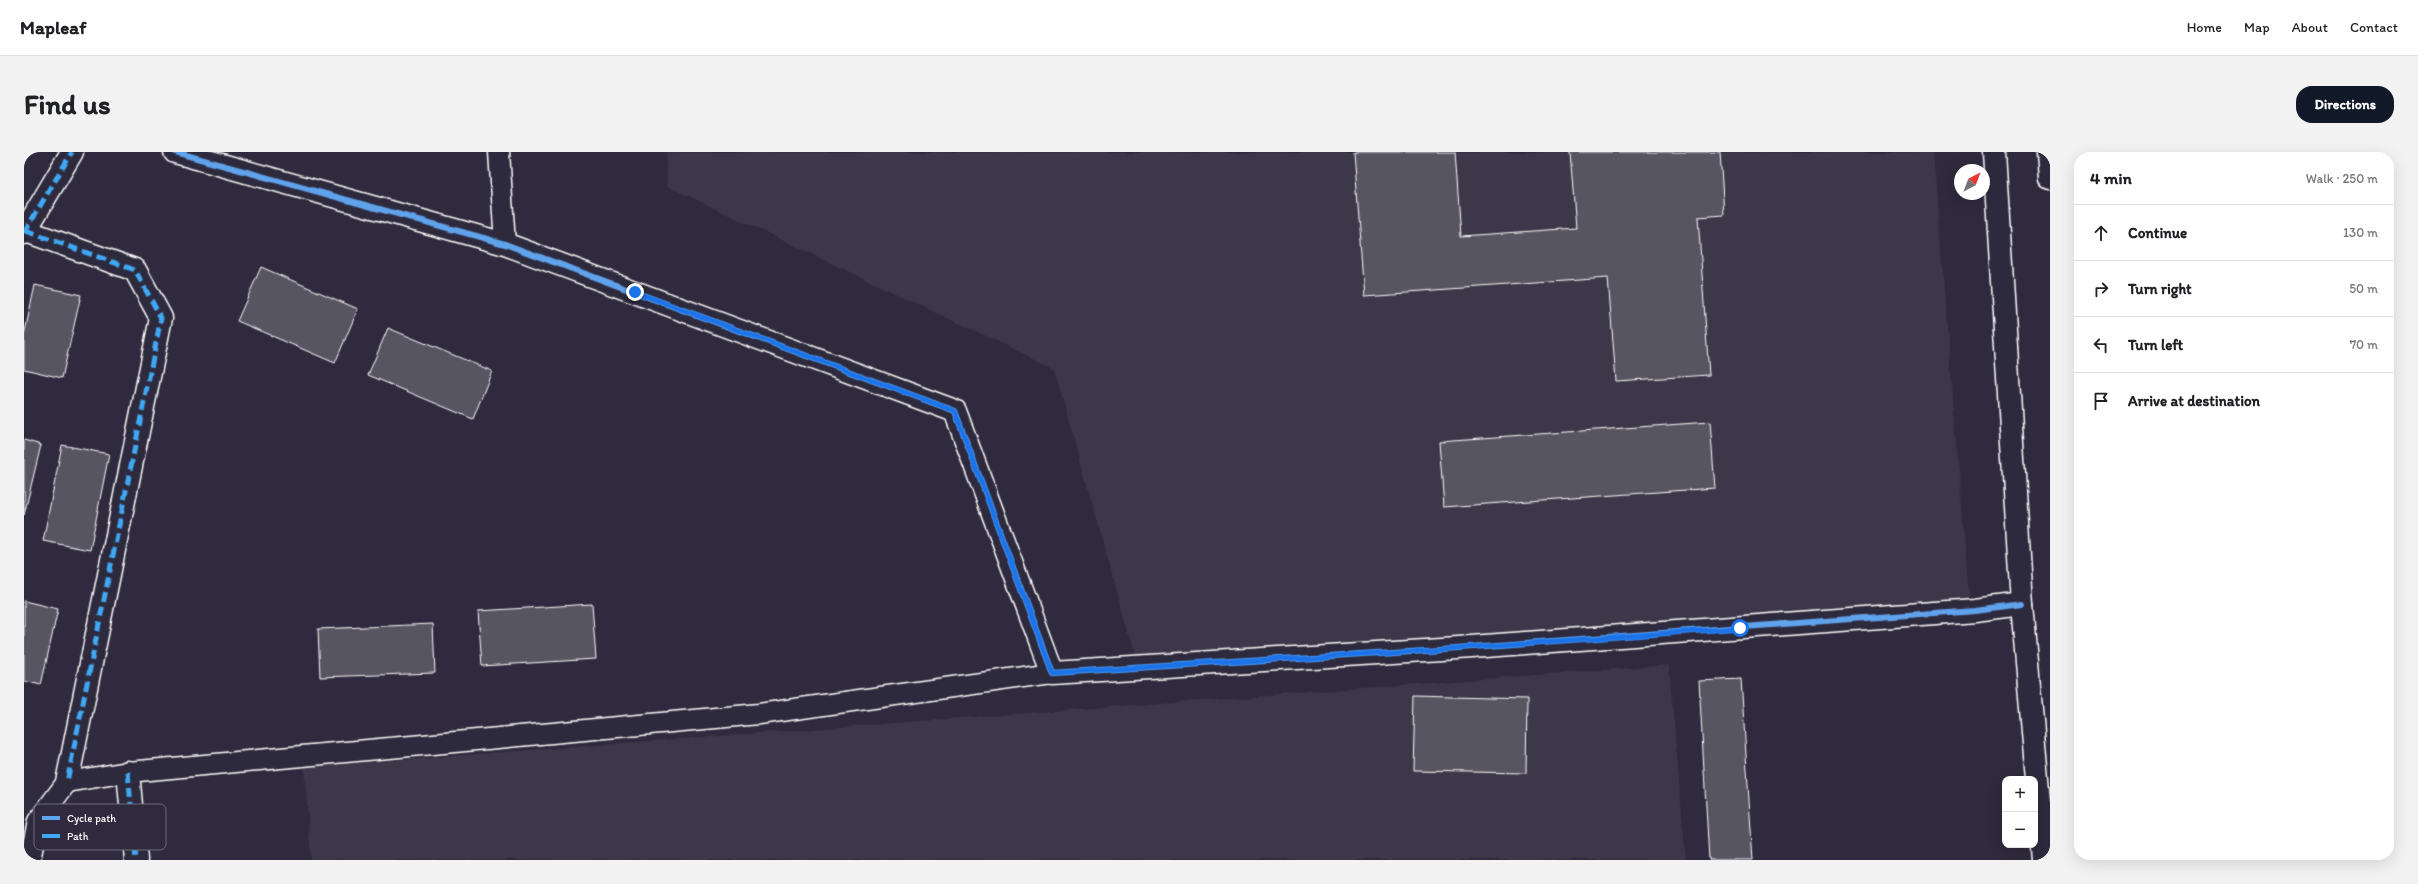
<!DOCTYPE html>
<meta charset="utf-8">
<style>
body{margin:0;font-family:Itim,sans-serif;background:#f2f2f2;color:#202124}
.controls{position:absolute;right:12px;bottom:12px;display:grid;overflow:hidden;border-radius:8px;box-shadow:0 4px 16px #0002}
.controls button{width:36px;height:36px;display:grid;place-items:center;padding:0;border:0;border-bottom:1px solid #e0e0e0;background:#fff;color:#202124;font:20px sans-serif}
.compass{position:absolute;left:1930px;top:12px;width:36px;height:36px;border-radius:50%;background:#fff;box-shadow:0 4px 16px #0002;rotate:42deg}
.stop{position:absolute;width:12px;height:12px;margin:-9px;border:3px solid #1a73e8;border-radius:50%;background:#fff}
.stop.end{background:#1a73e8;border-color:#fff;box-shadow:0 1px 4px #0008}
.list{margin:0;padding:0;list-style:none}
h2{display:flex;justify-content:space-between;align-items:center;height:52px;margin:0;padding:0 16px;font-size:17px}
h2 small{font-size:13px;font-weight:400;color:#757577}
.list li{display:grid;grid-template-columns:26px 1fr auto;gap:12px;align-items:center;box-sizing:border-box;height:56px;padding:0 16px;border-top:1px solid #e0e0e0}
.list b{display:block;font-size:15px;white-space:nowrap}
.list em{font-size:13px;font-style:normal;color:#757577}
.icon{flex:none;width:22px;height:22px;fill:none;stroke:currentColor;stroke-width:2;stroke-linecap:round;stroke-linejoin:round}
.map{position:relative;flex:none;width:2026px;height:708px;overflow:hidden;border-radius:16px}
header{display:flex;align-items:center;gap:24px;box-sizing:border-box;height:56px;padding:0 20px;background:#fff;border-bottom:1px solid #e0e0e0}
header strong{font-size:19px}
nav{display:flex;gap:22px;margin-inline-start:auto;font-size:14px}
.intro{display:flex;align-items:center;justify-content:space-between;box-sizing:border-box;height:96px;padding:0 24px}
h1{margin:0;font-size:28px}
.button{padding:10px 18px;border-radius:16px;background:#111827;color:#fff;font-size:14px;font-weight:700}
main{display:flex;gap:24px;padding:0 24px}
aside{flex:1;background:#fff;border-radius:16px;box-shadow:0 4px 16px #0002}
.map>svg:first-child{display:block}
</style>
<header>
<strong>Mapleaf</strong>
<nav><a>Home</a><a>Map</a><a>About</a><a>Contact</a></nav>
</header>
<div class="intro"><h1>Find us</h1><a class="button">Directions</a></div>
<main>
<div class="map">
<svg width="2026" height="708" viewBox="0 0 2026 708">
<rect width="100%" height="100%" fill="#2f2a3d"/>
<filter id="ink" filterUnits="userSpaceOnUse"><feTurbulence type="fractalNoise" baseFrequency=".025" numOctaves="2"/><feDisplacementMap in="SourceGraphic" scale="8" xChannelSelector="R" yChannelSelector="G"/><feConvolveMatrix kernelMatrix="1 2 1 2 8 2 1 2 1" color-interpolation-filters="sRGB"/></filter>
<g filter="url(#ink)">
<g fill="#3c3749">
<path d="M 642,0 L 1909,0 L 1946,456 L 1112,507 L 1030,216 L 643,34 Z"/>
<path d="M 1645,513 L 1662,708 L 287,708 L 280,615 Z"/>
</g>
<g fill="#595564" stroke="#fff">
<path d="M 1329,0 L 1431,0 L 1437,84 L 1552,76 L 1546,0 L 1696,0 L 1700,63 L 1674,65 L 1685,223 L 1592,229 L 1584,126 L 1340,143 Z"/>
<path d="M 237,115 L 334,157 L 311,211 L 213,169 Z"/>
<path d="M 11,133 L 57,143 L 38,226 L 0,217 L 0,184 Z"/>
<path d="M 364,176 L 468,219 L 449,267 L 344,223 Z"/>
<path d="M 1686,270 L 1691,336 L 1420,355 L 1415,289 Z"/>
<path d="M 0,288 L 17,293 L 0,363 Z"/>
<path d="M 38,293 L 85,302 L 66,398 L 19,389 Z"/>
<path d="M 0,449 L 34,457 L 17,533 L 0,529 Z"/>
<path d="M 568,452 L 572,507 L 458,514 L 454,459 Z"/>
<path d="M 409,472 L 411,521 L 296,525 L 294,477 Z"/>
<path d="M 1717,527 L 1729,708 L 1685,708 L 1675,529 Z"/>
<path d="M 1391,544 L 1503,547 L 1502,621 L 1389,619 Z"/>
</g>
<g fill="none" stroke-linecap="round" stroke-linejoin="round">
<defs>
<g id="service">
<path d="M 475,0 L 481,92"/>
<path d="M 6,708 L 14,669 L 43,630 L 104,620 L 735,562 L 1028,521"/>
</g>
<g id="minor">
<path d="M 151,0 L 481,92 L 931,259 L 1028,521 L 1434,496 L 1951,458 L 1998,452"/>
<path d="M 2,79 L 111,118 L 137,166 L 43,630"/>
<path d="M 0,81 L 48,0"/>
<path d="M 104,620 L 112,708"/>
</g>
<g id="trunk">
<path d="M 1970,0 L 1998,452 L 2020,708"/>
<path d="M 2024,0 L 2026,26"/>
</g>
</defs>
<use href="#service" stroke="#fff" stroke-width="23"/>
<use href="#minor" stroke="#fff" stroke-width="25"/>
<use href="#trunk" stroke="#fff" stroke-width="25"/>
<use href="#service" stroke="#2f2a3d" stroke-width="20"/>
<use href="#minor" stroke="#2f2a3d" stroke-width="22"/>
<use href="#trunk" stroke="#2f2a3d" stroke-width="22"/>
<g stroke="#3fa9f5" stroke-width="5" stroke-dasharray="10 5" stroke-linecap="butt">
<path d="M 2,79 L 111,118 L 137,166 L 43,630"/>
<path d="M 0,81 L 48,0"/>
<path d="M 104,620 L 112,708"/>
</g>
<defs>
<path id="cycleway" d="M 151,0 L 481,92 L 931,259 L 1028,521 L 1434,496 L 1951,458 L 1998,452"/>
</defs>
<use href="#cycleway" stroke="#2f2a3d" stroke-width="8"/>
<use href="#cycleway" stroke="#60a3ed" stroke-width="6"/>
</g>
</g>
<g fill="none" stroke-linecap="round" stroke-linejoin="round" filter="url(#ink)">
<path stroke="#1a73e8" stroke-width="5" d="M 611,140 L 931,259 L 1028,521 L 1434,496 L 1716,476"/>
</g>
<rect x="10" y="652" width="132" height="46" rx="6" fill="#2f2a3d" stroke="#6d6a77" stroke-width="1"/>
<rect x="18" y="664" width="18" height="4" fill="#60a3ed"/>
<rect x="18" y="682" width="18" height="4" fill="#3fa9f5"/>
<g font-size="11" fill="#fff">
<text x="43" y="670">Cycle path</text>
<text x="43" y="688">Path</text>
</g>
</svg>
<div class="controls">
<button>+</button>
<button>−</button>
</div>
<svg class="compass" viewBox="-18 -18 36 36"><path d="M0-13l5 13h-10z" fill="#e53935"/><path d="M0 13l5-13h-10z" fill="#757577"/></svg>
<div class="stop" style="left:1716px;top:476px"></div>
<div class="stop end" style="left:611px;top:140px"></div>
</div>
<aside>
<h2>4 min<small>Walk · 250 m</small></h2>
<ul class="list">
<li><svg class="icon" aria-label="ahead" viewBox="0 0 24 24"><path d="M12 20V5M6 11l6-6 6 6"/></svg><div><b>Continue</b></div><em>130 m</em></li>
<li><svg class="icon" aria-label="right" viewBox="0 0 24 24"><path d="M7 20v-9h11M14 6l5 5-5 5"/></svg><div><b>Turn right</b></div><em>50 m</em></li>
<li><svg class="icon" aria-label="left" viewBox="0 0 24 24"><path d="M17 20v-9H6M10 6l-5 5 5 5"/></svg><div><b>Turn left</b></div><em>70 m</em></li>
<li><svg class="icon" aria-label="arrive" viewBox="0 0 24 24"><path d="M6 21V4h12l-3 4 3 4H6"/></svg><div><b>Arrive at destination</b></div></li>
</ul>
</aside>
</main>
